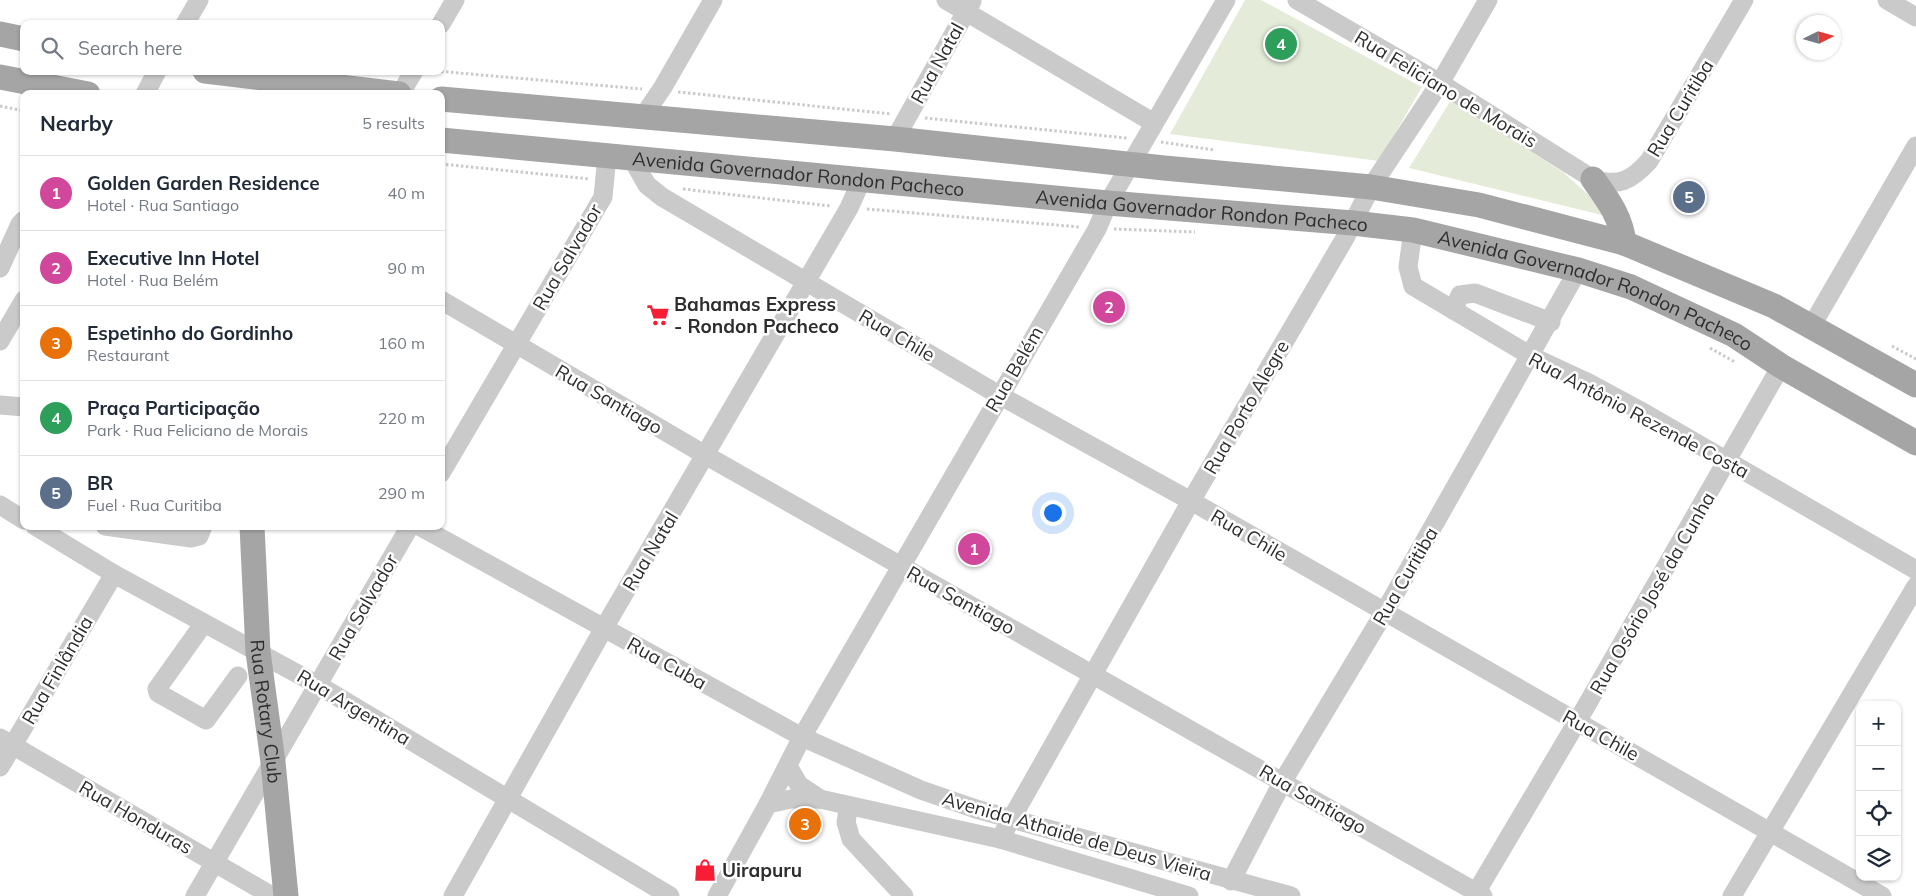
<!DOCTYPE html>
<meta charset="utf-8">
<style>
body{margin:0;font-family:Mulish,sans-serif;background:#f2f2f3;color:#1f2937}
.controls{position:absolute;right:15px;bottom:15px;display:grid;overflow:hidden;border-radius:10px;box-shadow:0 1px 4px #0004}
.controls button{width:45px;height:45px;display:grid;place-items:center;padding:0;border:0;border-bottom:1px solid #e0e1e3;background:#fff;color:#1f2937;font:25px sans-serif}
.compass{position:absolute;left:1796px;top:15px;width:45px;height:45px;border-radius:50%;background:#fff;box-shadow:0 1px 4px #0004;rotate:85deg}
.you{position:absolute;left:1052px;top:512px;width:18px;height:18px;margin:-12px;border:4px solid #fff;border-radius:50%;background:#1a73e8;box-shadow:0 0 0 8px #1a73e833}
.badge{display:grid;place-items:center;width:32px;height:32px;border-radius:50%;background:#f61d35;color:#fff;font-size:16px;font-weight:700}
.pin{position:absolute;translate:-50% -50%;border:2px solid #fff;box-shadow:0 1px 5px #0006}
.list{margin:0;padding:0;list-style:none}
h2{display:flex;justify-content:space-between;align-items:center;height:65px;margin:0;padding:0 20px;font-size:21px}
h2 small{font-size:16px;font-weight:400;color:#747a83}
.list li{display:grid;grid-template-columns:32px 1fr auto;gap:15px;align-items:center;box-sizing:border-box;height:75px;padding:0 20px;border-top:1px solid #e0e1e3}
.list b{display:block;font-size:19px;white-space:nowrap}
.list p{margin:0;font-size:16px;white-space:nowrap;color:#747a83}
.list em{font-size:16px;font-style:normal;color:#747a83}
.icon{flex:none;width:28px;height:28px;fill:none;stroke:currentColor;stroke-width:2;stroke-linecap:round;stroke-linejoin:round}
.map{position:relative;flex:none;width:1916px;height:896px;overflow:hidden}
.search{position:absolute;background:#fff;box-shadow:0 1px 4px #0004;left:20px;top:20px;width:425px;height:55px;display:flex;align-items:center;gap:12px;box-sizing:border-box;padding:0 18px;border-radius:10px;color:#747a83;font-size:19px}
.panel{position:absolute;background:#fff;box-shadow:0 1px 4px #0004;left:20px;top:90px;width:425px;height:440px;border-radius:10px}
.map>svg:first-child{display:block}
</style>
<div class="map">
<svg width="1916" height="896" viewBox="0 0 1916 896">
<rect width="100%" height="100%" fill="#fff"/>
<g fill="#e4ecd9">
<path d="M 1245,0 L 1261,0 L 1422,87 L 1379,161 L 1170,134 Z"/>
<path d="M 1451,100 L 1563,172 L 1614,218 L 1409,168 Z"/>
</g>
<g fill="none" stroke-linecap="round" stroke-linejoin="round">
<g stroke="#cacaca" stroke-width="3" stroke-dasharray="2.5 2.5" stroke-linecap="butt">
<path d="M 436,71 L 642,89"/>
<path d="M 678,92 L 891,114"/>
<path d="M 0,106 L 24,111"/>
<path d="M 925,118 L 1127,138"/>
<path d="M 1161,142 L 1214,150"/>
<path d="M 441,164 L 590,179"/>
<path d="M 683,189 L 831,206"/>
<path d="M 867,209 L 1080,227"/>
<path d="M 1114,229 L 1195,232"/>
<path d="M 1892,346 L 1916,359"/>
<path d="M 1710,348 L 1735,362"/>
</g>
<g stroke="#cacaca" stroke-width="19">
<path d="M 946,0 L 1154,123"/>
<path d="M 1297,0 L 1440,83 L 1593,179 C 1619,187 1631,181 1649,161 L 1744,0"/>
<path d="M 1887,0 L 1916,17"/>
<path d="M 185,24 L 199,0"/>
<path d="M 441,24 L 455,0"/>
<path d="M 145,94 L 157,71"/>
<path d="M 400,94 L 414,71"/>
<path d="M 644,115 L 663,87 L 713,0"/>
<path d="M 895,139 L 972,1"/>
<path d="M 631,157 L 647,185 L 662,197 L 999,395 L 1191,501 L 1882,896"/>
<path d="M 1413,230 L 1408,267 L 1413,286 L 1531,356 L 1589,383 L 1639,410 L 1916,570"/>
<path d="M 0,268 L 20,224 L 24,220"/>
<path d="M 441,300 L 707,456 L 1483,896"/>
<path d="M 1453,310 L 1460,295 L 1475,293 L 1551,322"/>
<path d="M 1811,327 L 1916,146"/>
<path d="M 0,341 L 24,300"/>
<path d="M 0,405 L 24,407"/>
<path d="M 441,473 L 603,197 L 607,156"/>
<path d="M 0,505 L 24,520"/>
<path d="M 35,526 L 114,574 L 318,685 L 670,896"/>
<path d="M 105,526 L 191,538 L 199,536 L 203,526"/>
<path d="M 419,526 L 802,737 L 921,790 L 976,809 L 1291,896"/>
<path d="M 204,623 L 157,689 L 158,693 L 206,720 L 238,676"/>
<path d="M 0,738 L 272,896"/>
<path d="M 788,766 L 799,785 L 820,799"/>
<path d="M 0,767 L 114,574"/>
<path d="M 768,804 L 791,799 L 820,799 L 1000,839 L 1189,896"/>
<path d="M 849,806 L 846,822 L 851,839 L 904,896"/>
<path d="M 1000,839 L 1191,501 L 1345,238 L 1371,187 L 1440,83 L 1488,0"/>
<path d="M 1231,881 L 1283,781 L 1384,613 L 1578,270"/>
<path d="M 195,896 L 410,526"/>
<path d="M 453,896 L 604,628 L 849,208 L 862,179"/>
<path d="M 717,896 L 768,804 L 802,737 L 1097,229 L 1108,203 L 1226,0"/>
<path d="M 1474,896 L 1577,722 L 1781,366"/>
<path d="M 1732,896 L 1916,586"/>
</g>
<g stroke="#a5a5a5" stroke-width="25">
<path d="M 0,34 L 24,39"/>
<path d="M 205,71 L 399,94"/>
<path d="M 0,77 L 88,94"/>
<path d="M 441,99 L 895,139 L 1164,168 L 1371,187 L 1479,205 L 1624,243 L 1774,306 L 1916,385"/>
<path id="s1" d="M 441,140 L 1108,203 L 1353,223 L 1413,230 L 1578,270 L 1631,287 L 1734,335 L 1781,366 L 1916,443"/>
<path d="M 1593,179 C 1608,200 1621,217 1624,243"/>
<path id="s2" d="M 252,526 L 258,652 L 273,762 L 286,896"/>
</g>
</g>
<defs>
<symbol id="supermarket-bare" viewBox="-9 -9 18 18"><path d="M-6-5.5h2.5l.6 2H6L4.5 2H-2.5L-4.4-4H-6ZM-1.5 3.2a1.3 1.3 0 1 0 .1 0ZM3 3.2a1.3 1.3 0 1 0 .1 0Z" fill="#f61d35" stroke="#fff" stroke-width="2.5" paint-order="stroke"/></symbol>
<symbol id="shop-bare" viewBox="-9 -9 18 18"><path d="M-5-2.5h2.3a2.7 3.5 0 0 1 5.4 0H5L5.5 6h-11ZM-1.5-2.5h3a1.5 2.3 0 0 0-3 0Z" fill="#f61d35" stroke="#fff" stroke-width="2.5" paint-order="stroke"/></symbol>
</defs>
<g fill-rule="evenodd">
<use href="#supermarket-bare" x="642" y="299" width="32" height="32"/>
<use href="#shop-bare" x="689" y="854" width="32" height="32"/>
</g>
<g text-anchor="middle" stroke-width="5" stroke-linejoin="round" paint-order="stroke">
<g font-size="19" fill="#2d2d2d" stroke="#fff">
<text transform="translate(937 63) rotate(-61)" y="7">Rua Natal</text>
<text transform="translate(1446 89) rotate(31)" y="7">Rua Feliciano de Morais</text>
<text transform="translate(1680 108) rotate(-59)" y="7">Rua Curitiba</text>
<text dy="7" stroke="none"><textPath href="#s1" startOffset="359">Avenida Governador Rondon Pacheco</textPath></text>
<text dy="7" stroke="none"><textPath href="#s1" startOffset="764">Avenida Governador Rondon Pacheco</textPath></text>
<text transform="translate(567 257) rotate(-60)" y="7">Rua Salvador</text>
<text dy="7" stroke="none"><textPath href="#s1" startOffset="1169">Avenida Governador Rondon Pacheco</textPath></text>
<text transform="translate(897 335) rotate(30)" y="7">Rua Chile</text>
<text transform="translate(1014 369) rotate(-60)" y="7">Rua Belém</text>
<text transform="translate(609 399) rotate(30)" y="7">Rua Santiago</text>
<text transform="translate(1246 407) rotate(-60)" y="7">Rua Porto Alegre</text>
<text transform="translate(1639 415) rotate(28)" y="7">Rua Antônio Rezende Costa</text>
<text transform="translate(1249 535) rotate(30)" y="7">Rua Chile</text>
<text transform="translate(650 551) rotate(-59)" y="7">Rua Natal</text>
<text transform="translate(1405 576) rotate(-60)" y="7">Rua Curitiba</text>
<text transform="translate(1652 593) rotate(-60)" y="7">Rua Osório José da Cunha</text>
<text transform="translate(961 600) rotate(29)" y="7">Rua Santiago</text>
<text transform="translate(363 607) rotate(-60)" y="7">Rua Salvador</text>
<text transform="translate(667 663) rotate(29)" y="7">Rua Cuba</text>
<text transform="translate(57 670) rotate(-60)" y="7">Rua Finlândia</text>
<text transform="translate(354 707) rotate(31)" y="7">Rua Argentina</text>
<text dy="7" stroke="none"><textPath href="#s2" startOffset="186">Rua Rotary Club</textPath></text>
<text transform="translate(1601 735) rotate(29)" y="7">Rua Chile</text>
<text transform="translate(1313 799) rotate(30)" y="7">Rua Santiago</text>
<text transform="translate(136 817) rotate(30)" y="7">Rua Honduras</text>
<text transform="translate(1077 836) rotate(16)" y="7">Avenida Athaide de Deus Vieira</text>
</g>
<g font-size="19" font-weight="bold" fill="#2d2d2d" stroke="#fff" text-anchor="start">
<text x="674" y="311">Bahamas Express<tspan x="674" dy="22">- Rondon Pacheco</tspan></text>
<text x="722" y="877">Uirapuru</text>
</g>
</g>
</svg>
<div class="controls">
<button>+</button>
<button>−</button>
<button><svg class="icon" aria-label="locate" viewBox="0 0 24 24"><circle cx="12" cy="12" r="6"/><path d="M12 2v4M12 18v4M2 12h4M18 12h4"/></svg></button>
<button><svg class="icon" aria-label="layers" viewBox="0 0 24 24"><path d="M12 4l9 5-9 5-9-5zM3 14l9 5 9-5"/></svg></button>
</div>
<svg class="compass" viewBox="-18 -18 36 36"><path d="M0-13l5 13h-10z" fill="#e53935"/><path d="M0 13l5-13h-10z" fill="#747a83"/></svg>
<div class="you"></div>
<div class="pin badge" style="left:974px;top:549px;background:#d1479c">1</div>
<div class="pin badge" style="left:1109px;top:307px;background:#d1479c">2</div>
<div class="pin badge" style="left:805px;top:824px;background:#e8710a">3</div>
<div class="pin badge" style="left:1281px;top:44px;background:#2e9e5b">4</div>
<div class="pin badge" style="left:1689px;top:197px;background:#5c6f8a">5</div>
<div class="search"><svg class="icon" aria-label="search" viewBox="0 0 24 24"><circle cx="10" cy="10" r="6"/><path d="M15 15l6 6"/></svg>Search here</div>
<section class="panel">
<h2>Nearby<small>5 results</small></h2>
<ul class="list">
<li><span class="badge" style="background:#d1479c">1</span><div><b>Golden Garden Residence</b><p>Hotel · Rua Santiago</p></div><em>40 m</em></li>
<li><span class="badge" style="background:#d1479c">2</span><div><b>Executive Inn Hotel</b><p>Hotel · Rua Belém</p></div><em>90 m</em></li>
<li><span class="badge" style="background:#e8710a">3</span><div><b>Espetinho do Gordinho</b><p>Restaurant</p></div><em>160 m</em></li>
<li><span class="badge" style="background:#2e9e5b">4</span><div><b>Praça Participação</b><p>Park · Rua Feliciano de Morais</p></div><em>220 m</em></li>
<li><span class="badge" style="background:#5c6f8a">5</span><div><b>BR</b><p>Fuel · Rua Curitiba</p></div><em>290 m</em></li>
</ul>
</section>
</div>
